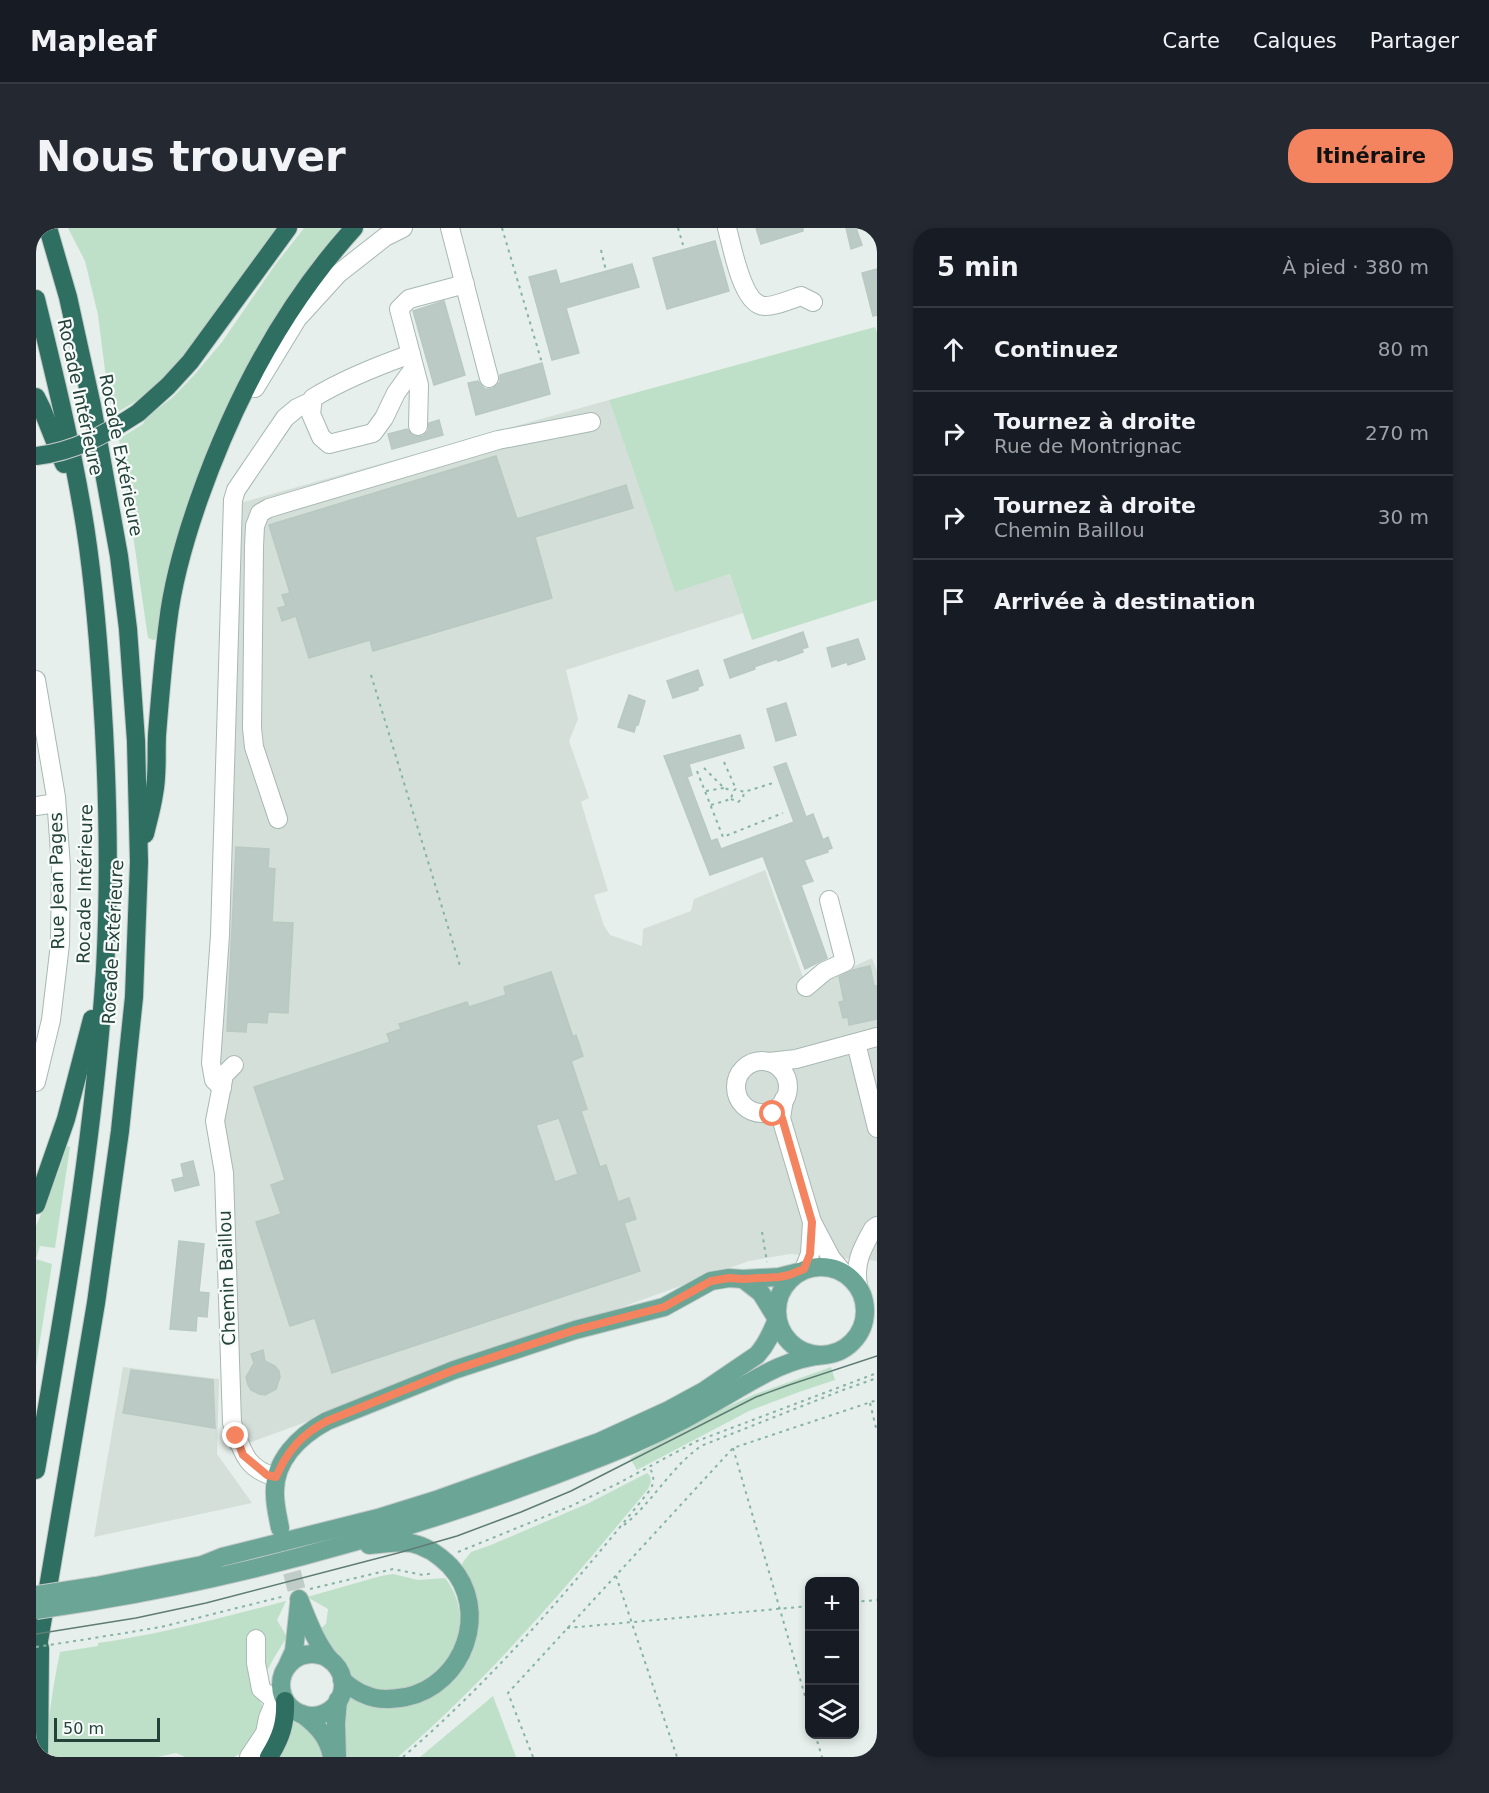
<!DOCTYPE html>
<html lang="fr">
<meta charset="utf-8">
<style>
body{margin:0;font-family:"DejaVu Sans",sans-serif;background:#242831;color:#f1f3f6}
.controls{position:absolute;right:18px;bottom:18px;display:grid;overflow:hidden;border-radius:12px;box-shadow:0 3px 9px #0003}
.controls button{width:54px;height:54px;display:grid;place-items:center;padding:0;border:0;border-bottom:2px solid #363941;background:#171b24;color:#f1f3f6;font:30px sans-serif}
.scale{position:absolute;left:18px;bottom:15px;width:106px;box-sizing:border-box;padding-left:6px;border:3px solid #24423a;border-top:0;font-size:16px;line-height:21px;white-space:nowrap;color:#24423a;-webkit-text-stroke:4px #f7fbf9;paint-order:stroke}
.stop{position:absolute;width:18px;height:18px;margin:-14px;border:4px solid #f4845f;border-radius:50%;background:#fff}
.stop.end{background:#f4845f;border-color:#fff;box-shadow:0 2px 6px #0008}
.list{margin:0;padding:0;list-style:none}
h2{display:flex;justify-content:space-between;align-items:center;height:78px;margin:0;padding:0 24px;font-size:26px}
h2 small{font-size:20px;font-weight:400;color:#9ea1a6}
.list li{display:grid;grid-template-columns:39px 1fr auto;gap:18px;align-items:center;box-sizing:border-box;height:84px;padding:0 24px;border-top:2px solid #363941}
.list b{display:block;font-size:22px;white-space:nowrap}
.list p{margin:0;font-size:20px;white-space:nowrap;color:#9ea1a6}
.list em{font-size:20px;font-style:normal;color:#9ea1a6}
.icon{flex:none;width:33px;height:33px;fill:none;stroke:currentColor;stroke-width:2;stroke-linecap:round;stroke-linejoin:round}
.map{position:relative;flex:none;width:841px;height:1529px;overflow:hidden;border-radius:24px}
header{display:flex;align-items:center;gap:36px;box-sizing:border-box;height:84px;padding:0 30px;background:#171b24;border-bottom:2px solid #363941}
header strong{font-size:28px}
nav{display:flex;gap:33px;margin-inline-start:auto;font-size:21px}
.intro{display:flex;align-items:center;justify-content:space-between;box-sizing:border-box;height:144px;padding:0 36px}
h1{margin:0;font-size:42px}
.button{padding:15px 27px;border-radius:24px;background:#f4845f;color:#111;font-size:21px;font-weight:700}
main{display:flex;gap:36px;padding:0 36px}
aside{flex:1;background:#171b24;border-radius:24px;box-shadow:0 3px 9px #0003}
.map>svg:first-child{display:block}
</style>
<header>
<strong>Mapleaf</strong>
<nav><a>Carte</a><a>Calques</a><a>Partager</a></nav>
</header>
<div class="intro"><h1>Nous trouver</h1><a class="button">Itinéraire</a></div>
<main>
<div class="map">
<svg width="841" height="1529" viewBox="0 0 841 1529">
<rect width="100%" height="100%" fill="#e6efeb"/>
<g fill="#d4dfda">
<path d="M 573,172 L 639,363 L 694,346 L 707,385 L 530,442 L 542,491 L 533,513 L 553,570 L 545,574 L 572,663 L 558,667 L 568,698 L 574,707 L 606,718 L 607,701 L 655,683 L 658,671 L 729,642 L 767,749 L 790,751 L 836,730 L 841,743 L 841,1033 L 754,1026 L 713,1033 L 193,1222 L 194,961 L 183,834 L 197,591 L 204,275 Z"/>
<path d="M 87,1139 L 183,1151 L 181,1226 L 216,1275 L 58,1309 Z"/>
</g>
<g fill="#bfe0c8">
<path d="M 32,0 L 242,0 L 219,29 L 172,100 L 137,140 L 105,170 L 77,187 L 71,158 L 62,87 L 49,33 Z"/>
<path d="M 268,0 L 312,0 L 232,109 L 121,411 L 117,412 L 112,410 L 83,211 L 107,196 L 110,190 L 137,169 L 159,146 L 186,114 L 239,37 Z"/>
<path d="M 839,99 L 841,104 L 841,372 L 716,412 L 694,346 L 639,364 L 573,172 Z"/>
<path d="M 31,918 L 34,919 L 19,1020 L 4,1018 L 0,1031 L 16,1036 L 0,1138 L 0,998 L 22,945 Z"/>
<path d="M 795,1139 L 799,1152 L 763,1164 L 713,1183 L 601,1242 L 594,1230 L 682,1183 L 717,1167 Z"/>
<path d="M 611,1245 L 614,1248 L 615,1254 L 612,1261 C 534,1355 455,1449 362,1529 L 308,1529 L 310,1480 L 315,1464 C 330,1469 349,1477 364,1478 C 395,1481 441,1435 440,1404 C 440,1398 437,1392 436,1386 C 432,1371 429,1356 425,1341 L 427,1334 L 435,1324 L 455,1317 L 553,1275 Z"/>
<path d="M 357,1346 L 382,1352 L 409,1350 C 450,1402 400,1475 337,1462 C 330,1460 322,1455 316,1451 L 312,1439 L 304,1428 L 290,1418 L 282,1403 L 290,1396 L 292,1381 L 271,1369 L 345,1348 Z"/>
<path d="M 250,1373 L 241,1392 L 251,1409 C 241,1425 221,1454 224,1473 C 225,1476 227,1479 229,1482 L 216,1519 L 198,1529 L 149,1529 L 140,1525 L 122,1529 L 11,1529 C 11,1493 17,1459 24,1424 L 62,1418 L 62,1415 C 126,1406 188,1389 250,1373 Z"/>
<path d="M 457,1468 L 480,1529 L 384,1529 Z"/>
<path d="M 255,1491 C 278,1502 279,1506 288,1529 L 240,1529 Z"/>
</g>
<g fill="#bbcac4" stroke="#b8c9c2" stroke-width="1.5" fill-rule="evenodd">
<path d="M 720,0 L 767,0 L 767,3 L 725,16 Z"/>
<path d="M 810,0 L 820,0 L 826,17 L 815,21 Z"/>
<path d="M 679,13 L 693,63 L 631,81 L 617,30 Z"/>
<path d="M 596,36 L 603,59 L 530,80 L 543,125 L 516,132 L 493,49 L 520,42 L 524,56 Z"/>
<path d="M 841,41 L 841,87 L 837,88 L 826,45 Z"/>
<path d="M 408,73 L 429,147 L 398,157 L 377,83 Z"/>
<path d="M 506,135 L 514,166 L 440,187 L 432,155 L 442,153 L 445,157 L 449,161 L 456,161 L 464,154 L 464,147 Z"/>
<path d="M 403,192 L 407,207 L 356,221 L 352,206 L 371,201 L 377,208 L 387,208 L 392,203 L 393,195 Z"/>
<path d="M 460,228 L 481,291 L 590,257 L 597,280 L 499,309 L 516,370 L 337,423 L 334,412 L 273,430 L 260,388 L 246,393 L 242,380 L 250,378 L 246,367 L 254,365 L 233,297 Z"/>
<path d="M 767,404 L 772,419 L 766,421 L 767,424 L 742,433 L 741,431 L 718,439 L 719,441 L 694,450 L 688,432 Z"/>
<path d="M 822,411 L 829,431 L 812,437 L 811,434 L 796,439 L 791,420 Z"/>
<path d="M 662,442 L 667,457 L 662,459 L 662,462 L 637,470 L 631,453 Z"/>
<path d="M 593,467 L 609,473 L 602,497 L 600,497 L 598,504 L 582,499 Z"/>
<path d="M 750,475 L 760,507 L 740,513 L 731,481 Z"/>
<path d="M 704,507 L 708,520 L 653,536 L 656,547 L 651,549 L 675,613 L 681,611 L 685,621 L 758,594 L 738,539 L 750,535 L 770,589 L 777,586 L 787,612 L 792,609 L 796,620 L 791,622 L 792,624 L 768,632 L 777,653 L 765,657 L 791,730 L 769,741 L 727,628 L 674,647 L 628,528 Z"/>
<path d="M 200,619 L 233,621 L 232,640 L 239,641 L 236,694 L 257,695 L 252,785 L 232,784 L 231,795 L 211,794 L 210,804 L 191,803 Z"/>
<path d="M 834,738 L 838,758 L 841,758 L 841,791 L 813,797 L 812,789 L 807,790 L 803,774 L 808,773 L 803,749 L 817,742 Z"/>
<path d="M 515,744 L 537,809 L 540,807 L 547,828 L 535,833 L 551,881 L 545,883 L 564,939 L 570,937 L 582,974 L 593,970 L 600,991 L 588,995 L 604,1043 L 296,1145 L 279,1090 L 254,1098 L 220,994 L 245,986 L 235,957 L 249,952 L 218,859 L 354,814 L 351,806 L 365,801 L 363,796 L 431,774 L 433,779 L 470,767 L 468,759 ZM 523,890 L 542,946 L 519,954 L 500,897 Z"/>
<path d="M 157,933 L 163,957 L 139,963 L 136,952 L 148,949 L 145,936 Z"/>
<path d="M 143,1013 L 168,1016 L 163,1064 L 173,1065 L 171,1089 L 161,1088 L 160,1103 L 134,1101 Z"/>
<path d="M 227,1122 L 229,1133 L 239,1138 L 243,1143 L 244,1149 L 240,1161 L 229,1167 L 223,1166 L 215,1162 L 212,1157 L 210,1149 L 218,1135 L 215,1126 Z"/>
<path d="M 95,1142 L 177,1152 L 179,1200 L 87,1185 Z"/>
</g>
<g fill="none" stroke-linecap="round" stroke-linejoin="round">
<path stroke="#bfccc8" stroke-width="18" stroke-dasharray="18 9" stroke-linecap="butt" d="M 249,1318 L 263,1371"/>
<defs>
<g id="minor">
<path d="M 414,0 L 453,150"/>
<path d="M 691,0 C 696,18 705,70 724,77 C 733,81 756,71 765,68 L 777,74"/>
<path d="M 375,126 C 341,138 308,151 277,170 L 275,186 L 285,209 L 293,216 L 337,205 L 348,190 L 360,165 L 378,140"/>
<path d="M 219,160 L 261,91 L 302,46 L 349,9 L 367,0"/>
<path d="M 382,198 L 383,157 L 363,81 L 373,71 L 429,56"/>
<path d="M 0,452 L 20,569 L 25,639 L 24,716 L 15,792 L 0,854"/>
<path d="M 0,578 L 20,575"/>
<path d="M 242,591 L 218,519 L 216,500 L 218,318 L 219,298 L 224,285 L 233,280 L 462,212 L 555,194"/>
<path d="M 770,759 L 789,743 L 809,734 L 793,672"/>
<path d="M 820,815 L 841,900"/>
<circle cx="726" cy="859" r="26"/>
<path d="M 733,834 L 760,831 L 841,809"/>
<path d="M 198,837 L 188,847 L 179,893 L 188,945 L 196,1195 C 206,1222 209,1241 240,1249"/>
<path d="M 186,860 L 178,852 L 175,835 L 184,707 L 197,272 L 200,262 L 249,190 L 261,180 L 276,173"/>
<path d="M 748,871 L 745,890 L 776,994 L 795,1030 L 805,1042"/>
<path d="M 768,1041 L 774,1026 L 776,994"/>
<path d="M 822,1058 C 818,1034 826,1021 837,1001 L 841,998"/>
<path d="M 213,1529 L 229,1505 L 232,1490 L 239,1473 L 225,1461 L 220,1435 L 220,1411"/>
</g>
<g id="major">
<circle cx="785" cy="1083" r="44"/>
<path d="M 244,1300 C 242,1289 239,1278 239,1267 C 237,1233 263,1208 291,1193 L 418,1142 L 539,1102 L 628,1079 L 675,1053 L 693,1050 L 707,1051 L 743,1049 L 763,1044"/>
<path d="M 60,1358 L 166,1337 L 186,1329 L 342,1290 L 403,1271 L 563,1214 L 633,1182 L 668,1163 L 721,1127 C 731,1116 736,1104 741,1091 L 725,1065 L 707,1051"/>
<path d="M 263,1371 C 272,1393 279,1413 294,1432"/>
<path d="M 58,1373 C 229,1345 406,1293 568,1228 C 604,1214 640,1197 674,1177 C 711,1157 746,1130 789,1127"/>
<circle cx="276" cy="1457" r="31"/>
<path d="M 252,1436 L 258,1423 L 263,1376"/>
<path d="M 306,1452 C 313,1458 321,1464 330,1467 C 343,1473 357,1471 370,1469 C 428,1457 455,1382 414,1338 C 403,1327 390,1318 375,1315 C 361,1313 347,1316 333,1317"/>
<path d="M 266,1486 C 282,1498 292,1509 296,1529"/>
<path d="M 301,1529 L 300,1495 L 302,1472"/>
</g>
<g id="highway">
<path d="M 0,71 C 17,141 34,210 46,280 C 57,342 62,406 66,469 C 72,560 74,651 69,742 C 58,910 29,1077 0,1242"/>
<path d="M 0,169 L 6,181 L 28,236"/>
<path d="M 102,185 L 132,158 L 154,134 L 252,0"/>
<path d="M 109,606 C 112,593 116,580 118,566 C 122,547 120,527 121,507 C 124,470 127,431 132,394 C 137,351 149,311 163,271 C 198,172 247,78 318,0"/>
<path d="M 0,977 L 30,891 L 56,791"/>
<path d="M 0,1431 L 60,1075 L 84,903 L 98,769 L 103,634 L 100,513 L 92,401 L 83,328 L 56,178 L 32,69 L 12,0"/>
<path d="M 3,1529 L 4,1420"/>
<path d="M 233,1529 C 245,1510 250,1495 249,1473"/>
</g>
</defs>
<use href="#minor" stroke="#a8b8b2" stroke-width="20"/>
<use href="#major" stroke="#c2cac8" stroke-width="20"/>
<use href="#highway" stroke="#c2cac8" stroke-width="20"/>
<g stroke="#86b3a5" stroke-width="2" stroke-dasharray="3 4.5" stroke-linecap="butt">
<path d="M 466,0 L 506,135"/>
<path d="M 642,0 L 647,17"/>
<path d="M 565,22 L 570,43"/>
<path d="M 335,447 L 424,738"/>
<path d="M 688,534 L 700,561"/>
<path d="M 668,540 L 688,560 L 697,563"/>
<path d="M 661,543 L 687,609 L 747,585"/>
<path d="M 670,563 L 688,560"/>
<path d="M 695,571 L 702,574 L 707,570 L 708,564"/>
<path d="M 675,577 L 695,571 L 697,563 L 700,561 L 708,564 L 737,555"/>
<path d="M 726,1004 L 731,1034"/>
<path d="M 834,1175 L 841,1204"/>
<path d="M 697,1220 L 774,1485"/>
<path d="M 588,1297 C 616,1275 634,1240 665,1218 L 807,1162 L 841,1150"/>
<path d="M 422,1324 L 535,1278 L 581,1256 L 661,1213 L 841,1145"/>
<path d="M 580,1348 L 641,1529"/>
<path d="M 274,1361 L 357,1341 L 387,1347 L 397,1345"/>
<path d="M 818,1374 L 841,1372"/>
<path d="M 531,1400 L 774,1378"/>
<path d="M 52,1411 L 125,1399 L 249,1368"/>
<path d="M 779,1506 L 786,1529"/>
<path d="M 367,1529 C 459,1449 538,1357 614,1262 C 619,1253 618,1247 613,1239"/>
<path d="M 497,1529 L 472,1465 L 697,1220 L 841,1172"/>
</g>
<use href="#minor" stroke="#fff" stroke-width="18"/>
<use href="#major" stroke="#6aa596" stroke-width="18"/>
<use href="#highway" stroke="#2f6f62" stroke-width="18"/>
<path stroke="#5f7d75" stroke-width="1.5" d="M 0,1406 L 100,1390 L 170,1375 L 362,1325 L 421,1308 L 485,1284 L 535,1263 L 720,1169 L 753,1157 L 841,1128"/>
<defs>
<g id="major-bridge">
<path d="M 0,1367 L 60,1358"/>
<path d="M 0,1382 L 58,1373"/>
</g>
<path id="highway-bridge" d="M 0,228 C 38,224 70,206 102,185"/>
</defs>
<use href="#major-bridge" stroke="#c2cac8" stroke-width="20" stroke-linecap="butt"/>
<use href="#highway-bridge" stroke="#c2cac8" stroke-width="20" stroke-linecap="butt"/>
<path stroke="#86b3a5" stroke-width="2" stroke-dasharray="3 4.5" stroke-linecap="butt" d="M 0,1419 L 52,1411"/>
<use href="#major-bridge" stroke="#6aa596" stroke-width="18"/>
<use href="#highway-bridge" stroke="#2f6f62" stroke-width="18"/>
</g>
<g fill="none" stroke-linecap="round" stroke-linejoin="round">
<path stroke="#f4845f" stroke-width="8" d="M 200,1208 L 207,1227 L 231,1247 L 240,1249 C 251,1223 266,1206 291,1193 L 418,1142 L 539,1102 L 628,1079 L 675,1053 L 693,1050 L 707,1051 L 743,1049 L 753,1047 L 768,1041 L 774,1026 L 776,994 L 746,890 L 737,886"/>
</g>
<g text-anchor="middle" stroke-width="4.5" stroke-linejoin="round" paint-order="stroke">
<g font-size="18" fill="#24423a" stroke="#f7fbf9">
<text transform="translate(44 169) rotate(78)" y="6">Rocade Intérieure</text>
<text transform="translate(85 227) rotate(79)" y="6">Rocade Extérieure</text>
<text transform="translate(21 653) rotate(-91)" y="6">Rue Jean Pages</text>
<text transform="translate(49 656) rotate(-89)" y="6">Rocade Intérieure</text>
<text transform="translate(77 714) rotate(-87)" y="6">Rocade Extérieure</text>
<text transform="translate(191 1050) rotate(-92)" y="6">Chemin Baillou</text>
</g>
</g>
</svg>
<div class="controls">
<button>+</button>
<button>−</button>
<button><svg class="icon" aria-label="layers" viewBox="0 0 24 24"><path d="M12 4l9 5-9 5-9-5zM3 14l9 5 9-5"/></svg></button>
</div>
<div class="scale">50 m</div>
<div class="stop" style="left:737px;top:886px"></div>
<div class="stop end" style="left:200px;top:1208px"></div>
</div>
<aside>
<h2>5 min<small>À pied · 380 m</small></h2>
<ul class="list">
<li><svg class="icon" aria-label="ahead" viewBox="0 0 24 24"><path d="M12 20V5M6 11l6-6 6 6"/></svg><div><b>Continuez</b></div><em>80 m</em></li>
<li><svg class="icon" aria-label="right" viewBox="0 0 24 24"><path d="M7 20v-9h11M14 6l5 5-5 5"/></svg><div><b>Tournez à droite</b><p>Rue de Montrignac</p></div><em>270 m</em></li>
<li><svg class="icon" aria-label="right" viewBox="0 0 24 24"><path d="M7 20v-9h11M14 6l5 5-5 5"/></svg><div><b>Tournez à droite</b><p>Chemin Baillou</p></div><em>30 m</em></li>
<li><svg class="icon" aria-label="arrive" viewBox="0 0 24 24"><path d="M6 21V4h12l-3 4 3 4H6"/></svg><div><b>Arrivée à destination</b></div></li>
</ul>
</aside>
</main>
